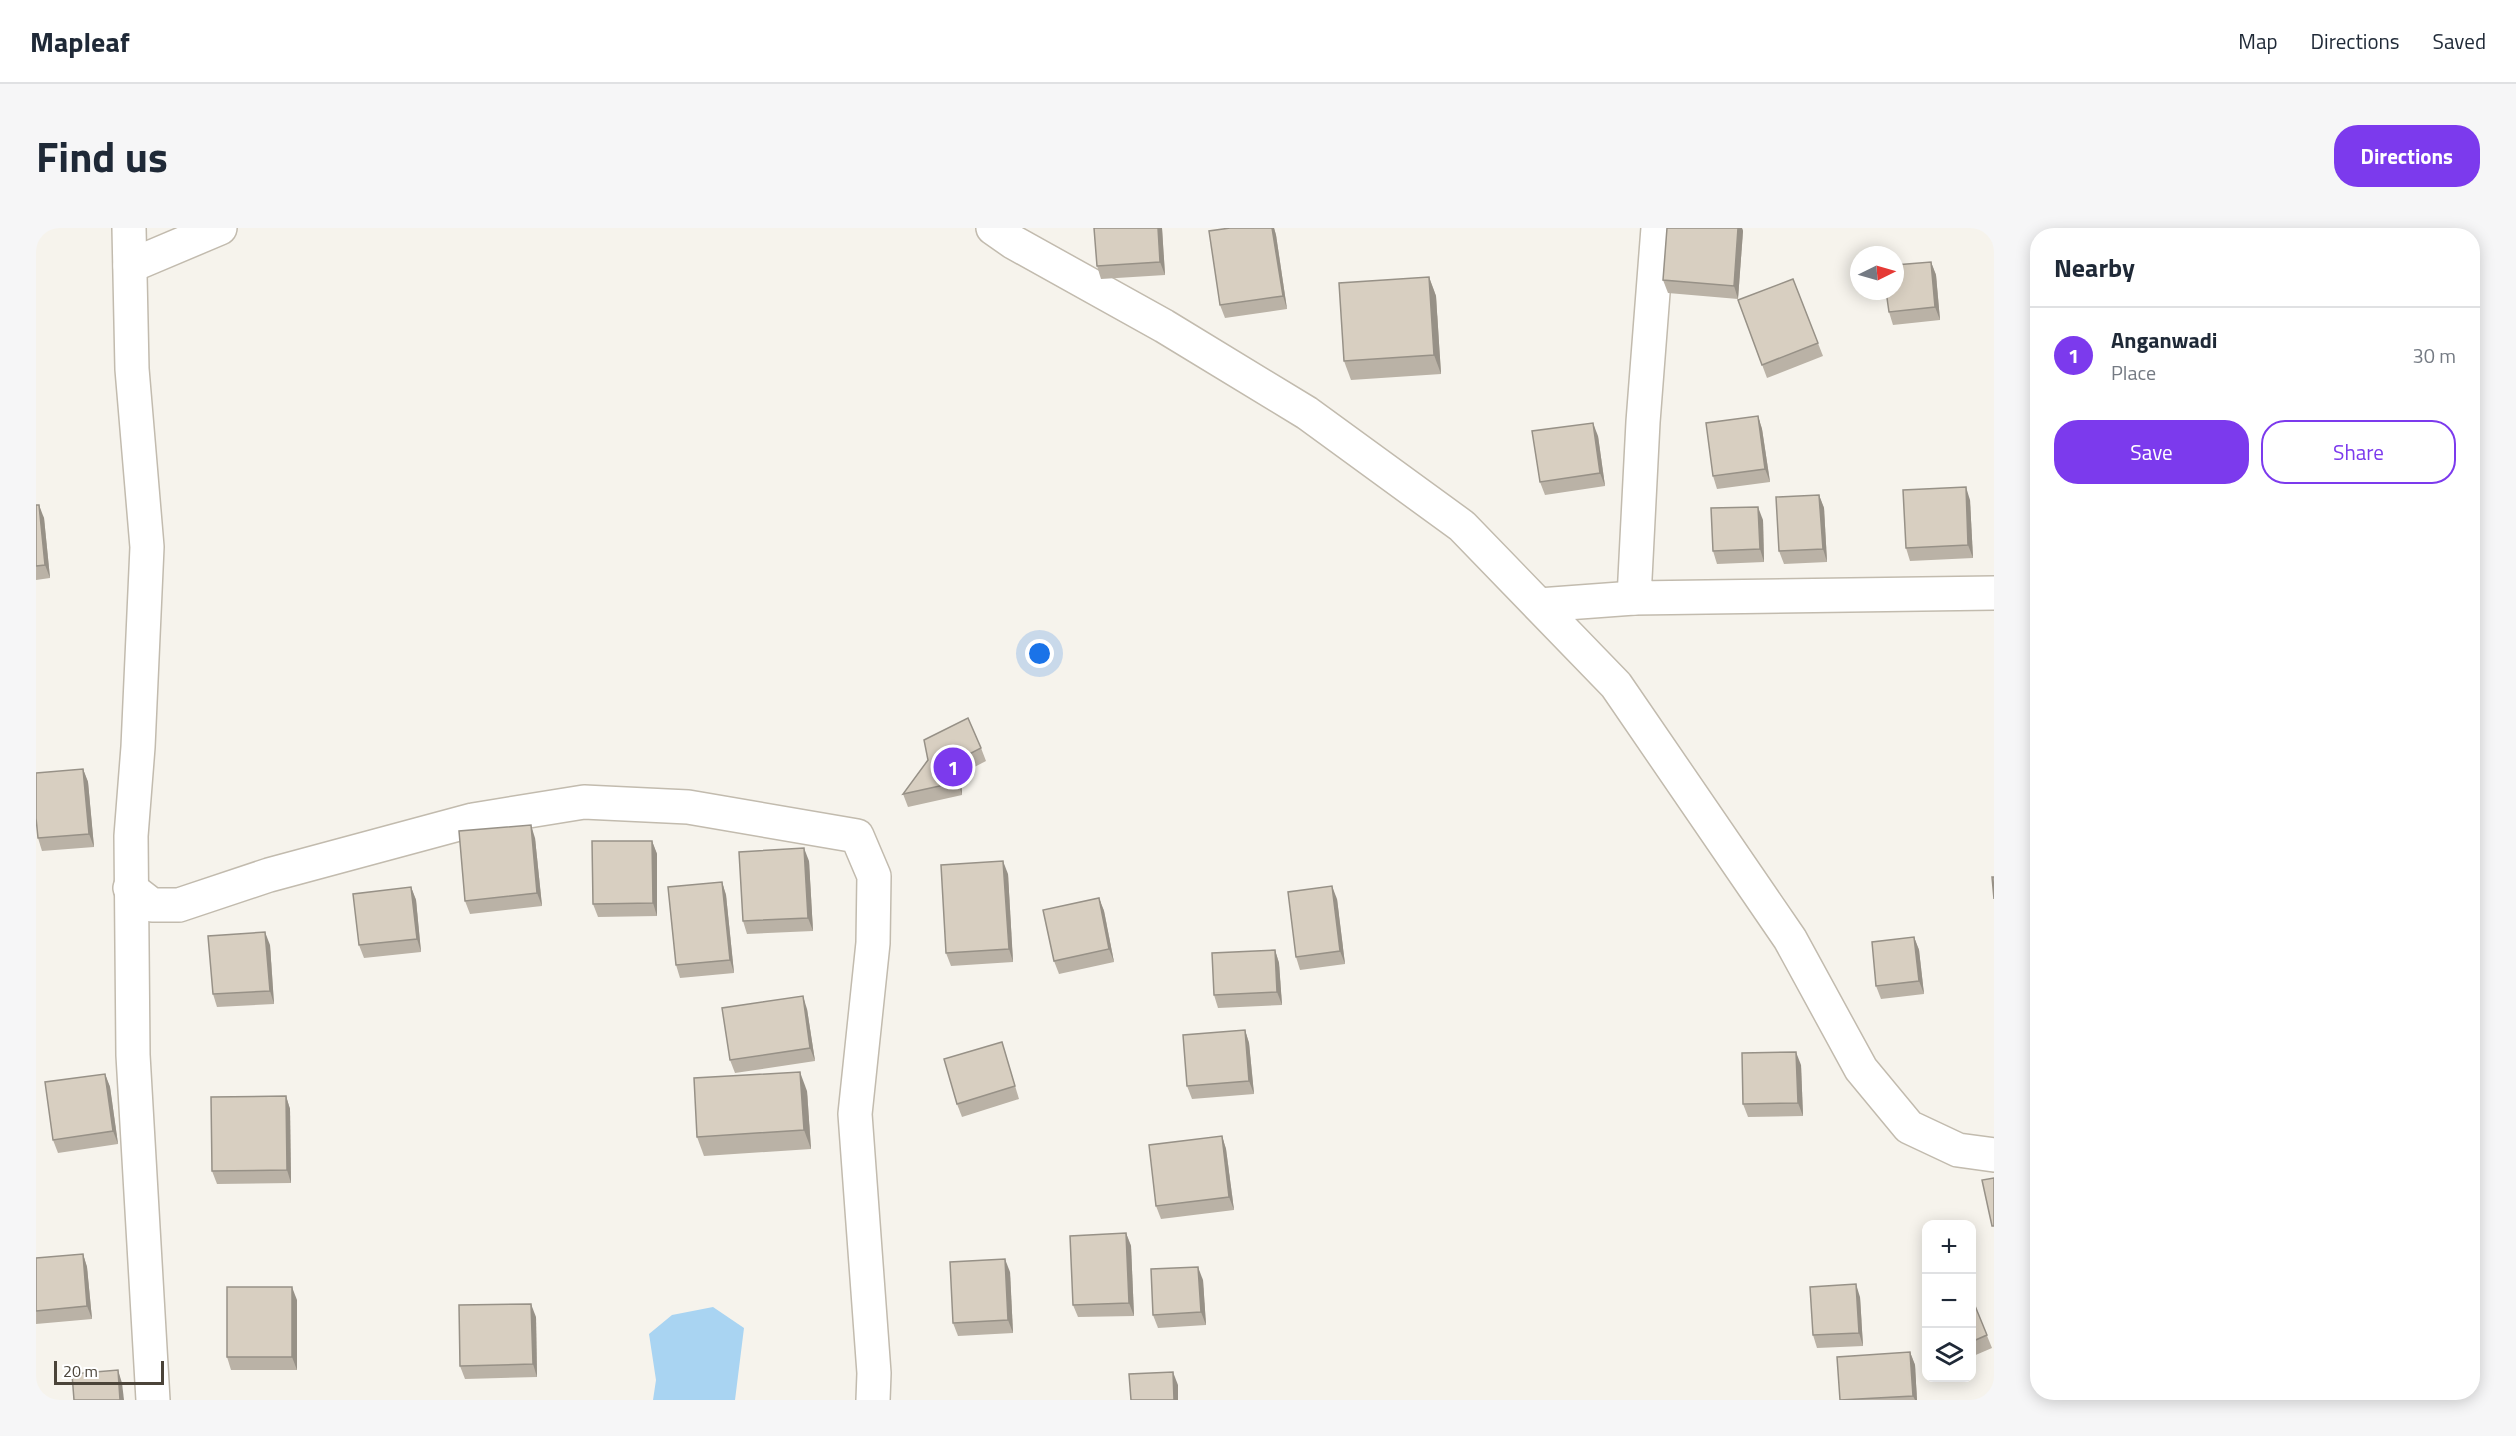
<!DOCTYPE html>
<meta charset="utf-8">
<style>
body{margin:0;font-family:"Titillium Web",sans-serif;background:#f6f6f7;color:#1f2937}
.controls{position:absolute;right:18px;bottom:18px;display:grid;overflow:hidden;border-radius:12px;box-shadow:0 3px 15px #0003}
.controls button{width:54px;height:54px;display:grid;place-items:center;padding:0;border:0;border-bottom:2px solid #e0e1e3;background:#fff;color:#1f2937;font:30px sans-serif}
.compass{position:absolute;left:1814px;top:18px;width:54px;height:54px;border-radius:50%;background:#fff;box-shadow:0 3px 15px #0003;rotate:85deg}
.scale{position:absolute;left:18px;bottom:15px;width:110px;box-sizing:border-box;padding-left:6px;border:3px solid #4b4439;border-top:0;font-size:16px;line-height:21px;white-space:nowrap;color:#4b4439;-webkit-text-stroke:4px #fff;paint-order:stroke}
.you{position:absolute;left:1004px;top:426px;width:21px;height:21px;margin:-15px;border:4px solid #fff;border-radius:50%;background:#1a73e8;box-shadow:0 0 0 9px #1a73e833}
.badge{display:grid;place-items:center;width:39px;height:39px;border-radius:50%;background:#7c3aed;color:#fff;font-size:20px;font-weight:700}
.pin{position:absolute;translate:-50% -50%;border:3px solid #fff;box-shadow:0 2px 6px #0006}
.list{margin:0;padding:0;list-style:none}
h2{display:flex;justify-content:space-between;align-items:center;height:78px;margin:0;padding:0 24px;font-size:26px}
h2 small{font-size:20px;font-weight:400;color:#747a83}
.list li{display:grid;grid-template-columns:39px 1fr auto;gap:18px;align-items:center;box-sizing:border-box;height:96px;padding:0 24px;border-top:2px solid #e0e1e3}
.list b{display:block;font-size:22px;white-space:nowrap}
.list p{margin:0;font-size:20px;white-space:nowrap;color:#747a83}
.list em{font-size:20px;font-style:normal;color:#747a83}
.actions{display:flex;gap:12px;padding:18px 24px}
.actions a{flex:1;padding:14px 0;border:2px solid #7c3aed;border-radius:24px;text-align:center;font-size:21px;color:#7c3aed}
.actions .main{background:#7c3aed;color:#fff}
.icon{flex:none;width:33px;height:33px;fill:none;stroke:currentColor;stroke-width:2;stroke-linecap:round;stroke-linejoin:round}
.map{position:relative;flex:none;width:1958px;height:1172px;overflow:hidden;border-radius:24px}
header{display:flex;align-items:center;gap:36px;box-sizing:border-box;height:84px;padding:0 30px;background:#fff;border-bottom:2px solid #e0e1e3}
header strong{font-size:28px}
nav{display:flex;gap:33px;margin-inline-start:auto;font-size:21px}
.intro{display:flex;align-items:center;justify-content:space-between;box-sizing:border-box;height:144px;padding:0 36px}
h1{margin:0;font-size:42px}
.button{padding:15px 27px;border-radius:24px;background:#7c3aed;color:#fff;font-size:21px;font-weight:700}
main{display:flex;gap:36px;padding:0 36px}
aside{flex:1;background:#fff;border-radius:24px;box-shadow:0 3px 15px #0003}
.map>svg:first-child{display:block}
</style>
<header>
<strong>Mapleaf</strong>
<nav><a>Map</a><a>Directions</a><a>Saved</a></nav>
</header>
<div class="intro"><h1>Find us</h1><a class="button">Directions</a></div>
<main>
<div class="map">
<svg width="1958" height="1172" viewBox="0 0 1958 1172">
<rect width="100%" height="100%" fill="#f6f3ec"/>
<path fill="#a9d4f2" d="M 677,1079 L 708,1100 L 699,1172 L 617,1172 L 620,1152 L 613,1106 L 636,1087 Z"/>
<g fill="none" stroke-linecap="round" stroke-linejoin="round">
<defs>
<g id="minor">
<path d="M 93,0 L 96,141 L 111,319 L 102,519 L 95,608 L 97,827 L 117,1172"/>
<path d="M 957,0 L 977,14 L 1128,98 L 1271,185 L 1426,298 L 1580,457 L 1754,711 L 1825,841 L 1873,899 L 1922,922 L 1958,927"/>
<path d="M 1622,0 L 1607,194 L 1598,370 L 1958,365"/>
<path d="M 94,38 L 184,0"/>
<path d="M 1503,377 L 1598,370"/>
<path d="M 94,660 L 116,677 L 143,677 L 233,647 L 437,592 L 548,574 L 652,579 L 821,608 L 838,648 L 837,715 L 819,886 L 838,1145 L 837,1172"/>
</g>
</defs>
<use href="#minor" stroke="#c2bbae" stroke-width="36"/>
<use href="#minor" stroke="#fff" stroke-width="33"/>
</g>
<g fill="#bab2a6">
<path d="M 1058,0 L 1126,0 L 1129,47 L 1065,51 L 1061,38 Z"/>
<path d="M 1194,0 L 1238,0 L 1240,7 L 1251,81 L 1189,90 L 1184,77 Z"/>
<path d="M 1631,0 L 1706,0 L 1707,3 L 1702,71 L 1632,65 L 1627,52 Z"/>
<path d="M 1895,34 L 1900,47 L 1904,92 L 1857,97 L 1853,84 Z"/>
<path d="M 1393,49 L 1400,68 L 1405,146 L 1315,152 L 1308,133 Z"/>
<path d="M 1757,51 L 1787,128 L 1731,150 L 1702,72 Z"/>
<path d="M 1722,188 L 1726,201 L 1734,254 L 1681,261 L 1677,248 Z"/>
<path d="M 1562,208 L 1569,258 L 1509,267 L 1504,254 Z"/>
<path d="M 1783,267 L 1788,280 L 1791,334 L 1748,336 L 1743,323 Z"/>
<path d="M 1934,272 L 1937,330 L 1874,333 L 1870,320 Z"/>
<path d="M 0,277 L 8,290 L 14,350 L 0,352 Z"/>
<path d="M 1727,292 L 1728,334 L 1681,336 L 1677,323 Z"/>
<path d="M 945,520 L 950,533 L 925,546 L 926,567 L 872,579 L 867,566 L 892,532 Z"/>
<path d="M 47,541 L 52,554 L 58,619 L 6,623 L 2,610 Z"/>
<path d="M 499,610 L 506,678 L 434,686 L 429,673 Z"/>
<path d="M 616,613 L 621,626 L 621,688 L 562,689 L 557,676 Z"/>
<path d="M 773,633 L 777,703 L 711,706 L 707,693 Z"/>
<path d="M 972,646 L 977,734 L 915,738 L 910,725 Z"/>
<path d="M 686,654 L 690,667 L 698,745 L 644,750 L 640,737 Z"/>
<path d="M 375,659 L 380,672 L 385,724 L 328,730 L 323,717 Z"/>
<path d="M 1063,670 L 1068,683 L 1078,734 L 1023,746 L 1018,733 Z"/>
<path d="M 1301,671 L 1309,736 L 1264,742 L 1260,729 Z"/>
<path d="M 1878,709 L 1883,722 L 1888,766 L 1845,771 L 1840,758 Z"/>
<path d="M 234,717 L 238,776 L 181,779 L 177,766 Z"/>
<path d="M 1239,722 L 1243,735 L 1246,777 L 1182,780 L 1178,767 Z"/>
<path d="M 771,781 L 779,833 L 699,845 L 694,832 Z"/>
<path d="M 1209,802 L 1213,815 L 1218,866 L 1156,871 L 1151,858 Z"/>
<path d="M 966,814 L 983,871 L 926,889 L 921,876 Z"/>
<path d="M 1765,837 L 1767,888 L 1712,889 L 1707,876 Z"/>
<path d="M 69,846 L 74,859 L 82,916 L 22,925 L 17,912 Z"/>
<path d="M 771,863 L 775,921 L 668,928 L 661,909 Z"/>
<path d="M 250,868 L 254,881 L 255,955 L 181,956 L 176,943 Z"/>
<path d="M 1186,908 L 1190,921 L 1198,982 L 1125,991 L 1120,978 Z"/>
<path d="M 1090,1005 L 1095,1018 L 1098,1088 L 1042,1089 L 1037,1077 Z"/>
<path d="M 47,1026 L 51,1039 L 56,1091 L 0,1096 L 0,1030 Z"/>
<path d="M 974,1044 L 977,1105 L 922,1108 L 917,1095 Z"/>
<path d="M 1167,1052 L 1170,1097 L 1122,1100 L 1117,1087 Z"/>
<path d="M 1935,1068 L 1956,1120 L 1935,1129 Z"/>
<path d="M 1824,1069 L 1827,1118 L 1781,1120 L 1777,1107 Z"/>
<path d="M 261,1072 L 261,1142 L 195,1142 L 191,1129 Z"/>
<path d="M 500,1089 L 501,1149 L 429,1151 L 424,1138 Z"/>
<path d="M 1874,1124 L 1879,1137 L 1881,1172 L 1804,1172 Z"/>
</g>
<g fill="#979187">
<path d="M 1122,0 L 1126,0 L 1129,47 L 1124,34 Z"/>
<path d="M 1236,0 L 1238,0 L 1240,7 L 1251,81 L 1247,68 Z"/>
<path d="M 1702,0 L 1706,0 L 1707,3 L 1702,71 L 1698,58 Z"/>
<path d="M 1895,34 L 1900,47 L 1904,92 L 1899,79 Z"/>
<path d="M 1393,49 L 1400,68 L 1405,146 L 1398,127 Z"/>
<path d="M 1722,188 L 1726,201 L 1734,254 L 1729,241 Z"/>
<path d="M 1557,195 L 1562,208 L 1569,258 L 1564,245 Z"/>
<path d="M 1930,259 L 1934,272 L 1937,330 L 1932,317 Z"/>
<path d="M 1783,267 L 1788,280 L 1791,334 L 1787,321 Z"/>
<path d="M 3,277 L 8,290 L 14,350 L 9,337 Z"/>
<path d="M 1722,279 L 1727,292 L 1728,334 L 1724,321 Z"/>
<path d="M 920,533 L 925,546 L 926,567 L 922,554 Z"/>
<path d="M 47,541 L 52,554 L 58,619 L 53,606 Z"/>
<path d="M 495,597 L 499,610 L 506,678 L 501,665 Z"/>
<path d="M 616,613 L 621,626 L 621,688 L 617,675 Z"/>
<path d="M 768,620 L 773,633 L 777,703 L 772,690 Z"/>
<path d="M 967,633 L 972,646 L 977,734 L 973,721 Z"/>
<path d="M 686,654 L 690,667 L 698,745 L 694,732 Z"/>
<path d="M 1296,658 L 1301,671 L 1309,736 L 1304,723 Z"/>
<path d="M 375,659 L 380,672 L 385,724 L 381,711 Z"/>
<path d="M 1063,670 L 1068,683 L 1078,734 L 1073,721 Z"/>
<path d="M 229,704 L 234,717 L 238,776 L 234,763 Z"/>
<path d="M 1878,709 L 1883,722 L 1888,766 L 1883,753 Z"/>
<path d="M 1239,722 L 1243,735 L 1246,777 L 1241,764 Z"/>
<path d="M 767,768 L 771,781 L 779,833 L 774,820 Z"/>
<path d="M 1209,802 L 1213,815 L 1218,866 L 1213,853 Z"/>
<path d="M 1760,824 L 1765,837 L 1767,888 L 1762,875 Z"/>
<path d="M 764,844 L 771,863 L 775,921 L 768,902 Z"/>
<path d="M 69,846 L 74,859 L 82,916 L 77,903 Z"/>
<path d="M 250,868 L 254,881 L 255,955 L 251,942 Z"/>
<path d="M 1186,908 L 1190,921 L 1198,982 L 1193,969 Z"/>
<path d="M 1090,1005 L 1095,1018 L 1098,1088 L 1093,1075 Z"/>
<path d="M 47,1026 L 51,1039 L 56,1091 L 51,1078 Z"/>
<path d="M 969,1031 L 974,1044 L 977,1105 L 972,1092 Z"/>
<path d="M 1162,1039 L 1167,1052 L 1170,1097 L 1165,1084 Z"/>
<path d="M 1820,1056 L 1824,1069 L 1827,1118 L 1823,1105 Z"/>
<path d="M 256,1059 L 261,1072 L 261,1142 L 256,1129 Z"/>
<path d="M 495,1076 L 500,1089 L 501,1149 L 497,1136 Z"/>
<path d="M 1874,1124 L 1879,1137 L 1881,1172 L 1879,1172 L 1877,1168 Z"/>
<path d="M 82,1142 L 86,1155 L 88,1172 L 84,1172 Z"/>
<path d="M 1137,1144 L 1142,1157 L 1142,1172 L 1138,1172 Z"/>
</g>
<g fill="#d8cfc1" stroke="#979187" stroke-width="1.5">
<path d="M 1058,0 L 1122,0 L 1124,34 L 1061,38 Z"/>
<path d="M 1194,0 L 1236,0 L 1247,68 L 1184,77 L 1173,3 Z"/>
<path d="M 1631,0 L 1702,0 L 1698,58 L 1627,52 Z"/>
<path d="M 1895,34 L 1899,79 L 1853,84 L 1850,63 L 1859,63 L 1859,37 Z"/>
<path d="M 1393,49 L 1398,127 L 1308,133 L 1303,55 Z"/>
<path d="M 1757,51 L 1782,115 L 1726,137 L 1702,72 Z"/>
<path d="M 1722,188 L 1729,241 L 1677,248 L 1670,195 Z"/>
<path d="M 1557,195 L 1564,245 L 1504,254 L 1496,203 Z"/>
<path d="M 1930,259 L 1932,317 L 1870,320 L 1867,262 Z"/>
<path d="M 1783,267 L 1787,321 L 1743,323 L 1740,269 Z"/>
<path d="M 0,277 L 3,277 L 9,337 L 0,338 Z"/>
<path d="M 1722,279 L 1724,321 L 1677,323 L 1675,280 Z"/>
<path d="M 932,490 L 945,520 L 920,533 L 922,554 L 867,566 L 892,532 L 888,512 Z"/>
<path d="M 47,541 L 53,606 L 2,610 L 0,590 L 0,545 Z"/>
<path d="M 495,597 L 501,665 L 429,673 L 423,603 Z"/>
<path d="M 556,613 L 616,613 L 617,675 L 557,676 Z"/>
<path d="M 768,620 L 772,690 L 707,693 L 703,624 Z"/>
<path d="M 967,633 L 973,721 L 910,725 L 905,637 Z"/>
<path d="M 1956,649 L 1958,649 L 1958,671 Z"/>
<path d="M 686,654 L 694,732 L 640,737 L 632,659 Z"/>
<path d="M 1296,658 L 1304,723 L 1260,729 L 1252,664 Z"/>
<path d="M 375,659 L 381,711 L 323,717 L 317,666 Z"/>
<path d="M 1063,670 L 1073,721 L 1018,733 L 1007,682 Z"/>
<path d="M 229,704 L 234,763 L 177,766 L 172,708 Z"/>
<path d="M 1878,709 L 1883,753 L 1840,758 L 1836,714 Z"/>
<path d="M 1239,722 L 1241,764 L 1178,767 L 1176,725 Z"/>
<path d="M 767,768 L 774,820 L 694,832 L 686,780 Z"/>
<path d="M 1209,802 L 1213,853 L 1151,858 L 1147,807 Z"/>
<path d="M 966,814 L 979,858 L 921,876 L 908,831 Z"/>
<path d="M 1760,824 L 1762,875 L 1707,876 L 1706,825 Z"/>
<path d="M 764,844 L 768,902 L 661,909 L 658,850 Z"/>
<path d="M 69,846 L 77,903 L 17,912 L 9,854 Z"/>
<path d="M 250,868 L 251,942 L 176,943 L 175,869 Z"/>
<path d="M 1186,908 L 1193,969 L 1120,978 L 1113,917 Z"/>
<path d="M 1958,950 L 1958,998 L 1956,998 L 1946,952 Z"/>
<path d="M 1090,1005 L 1093,1075 L 1037,1077 L 1034,1008 Z"/>
<path d="M 47,1026 L 51,1078 L 0,1083 L 0,1030 Z"/>
<path d="M 969,1031 L 972,1092 L 917,1095 L 914,1034 Z"/>
<path d="M 1162,1039 L 1165,1084 L 1117,1087 L 1115,1041 Z"/>
<path d="M 1820,1056 L 1823,1105 L 1777,1107 L 1774,1059 Z"/>
<rect x="191" y="1059" width="65" height="70"/>
<path d="M 1935,1068 L 1951,1107 L 1935,1114 Z"/>
<path d="M 495,1076 L 497,1136 L 424,1138 L 423,1077 Z"/>
<path d="M 1874,1124 L 1877,1168 L 1804,1172 L 1801,1129 Z"/>
<path d="M 82,1142 L 84,1172 L 38,1172 L 36,1146 Z"/>
<path d="M 1137,1144 L 1138,1172 L 1095,1172 L 1093,1146 Z"/>
</g>
</svg>
<div class="controls">
<button>+</button>
<button>−</button>
<button><svg class="icon" aria-label="layers" viewBox="0 0 24 24"><path d="M12 4l9 5-9 5-9-5zM3 14l9 5 9-5"/></svg></button>
</div>
<svg class="compass" viewBox="-18 -18 36 36"><path d="M0-13l5 13h-10z" fill="#e53935"/><path d="M0 13l5-13h-10z" fill="#747a83"/></svg>
<div class="scale">20 m</div>
<div class="you"></div>
<div class="pin badge" style="left:917px;top:539px">1</div>
</div>
<aside>
<h2>Nearby<small></small></h2>
<ul class="list">
<li><span class="badge">1</span><div><b>Anganwadi</b><p>Place</p></div><em>30 m</em></li>
</ul>
<div class="actions"><a class="main">Save</a><a>Share</a></div>
</aside>
</main>
